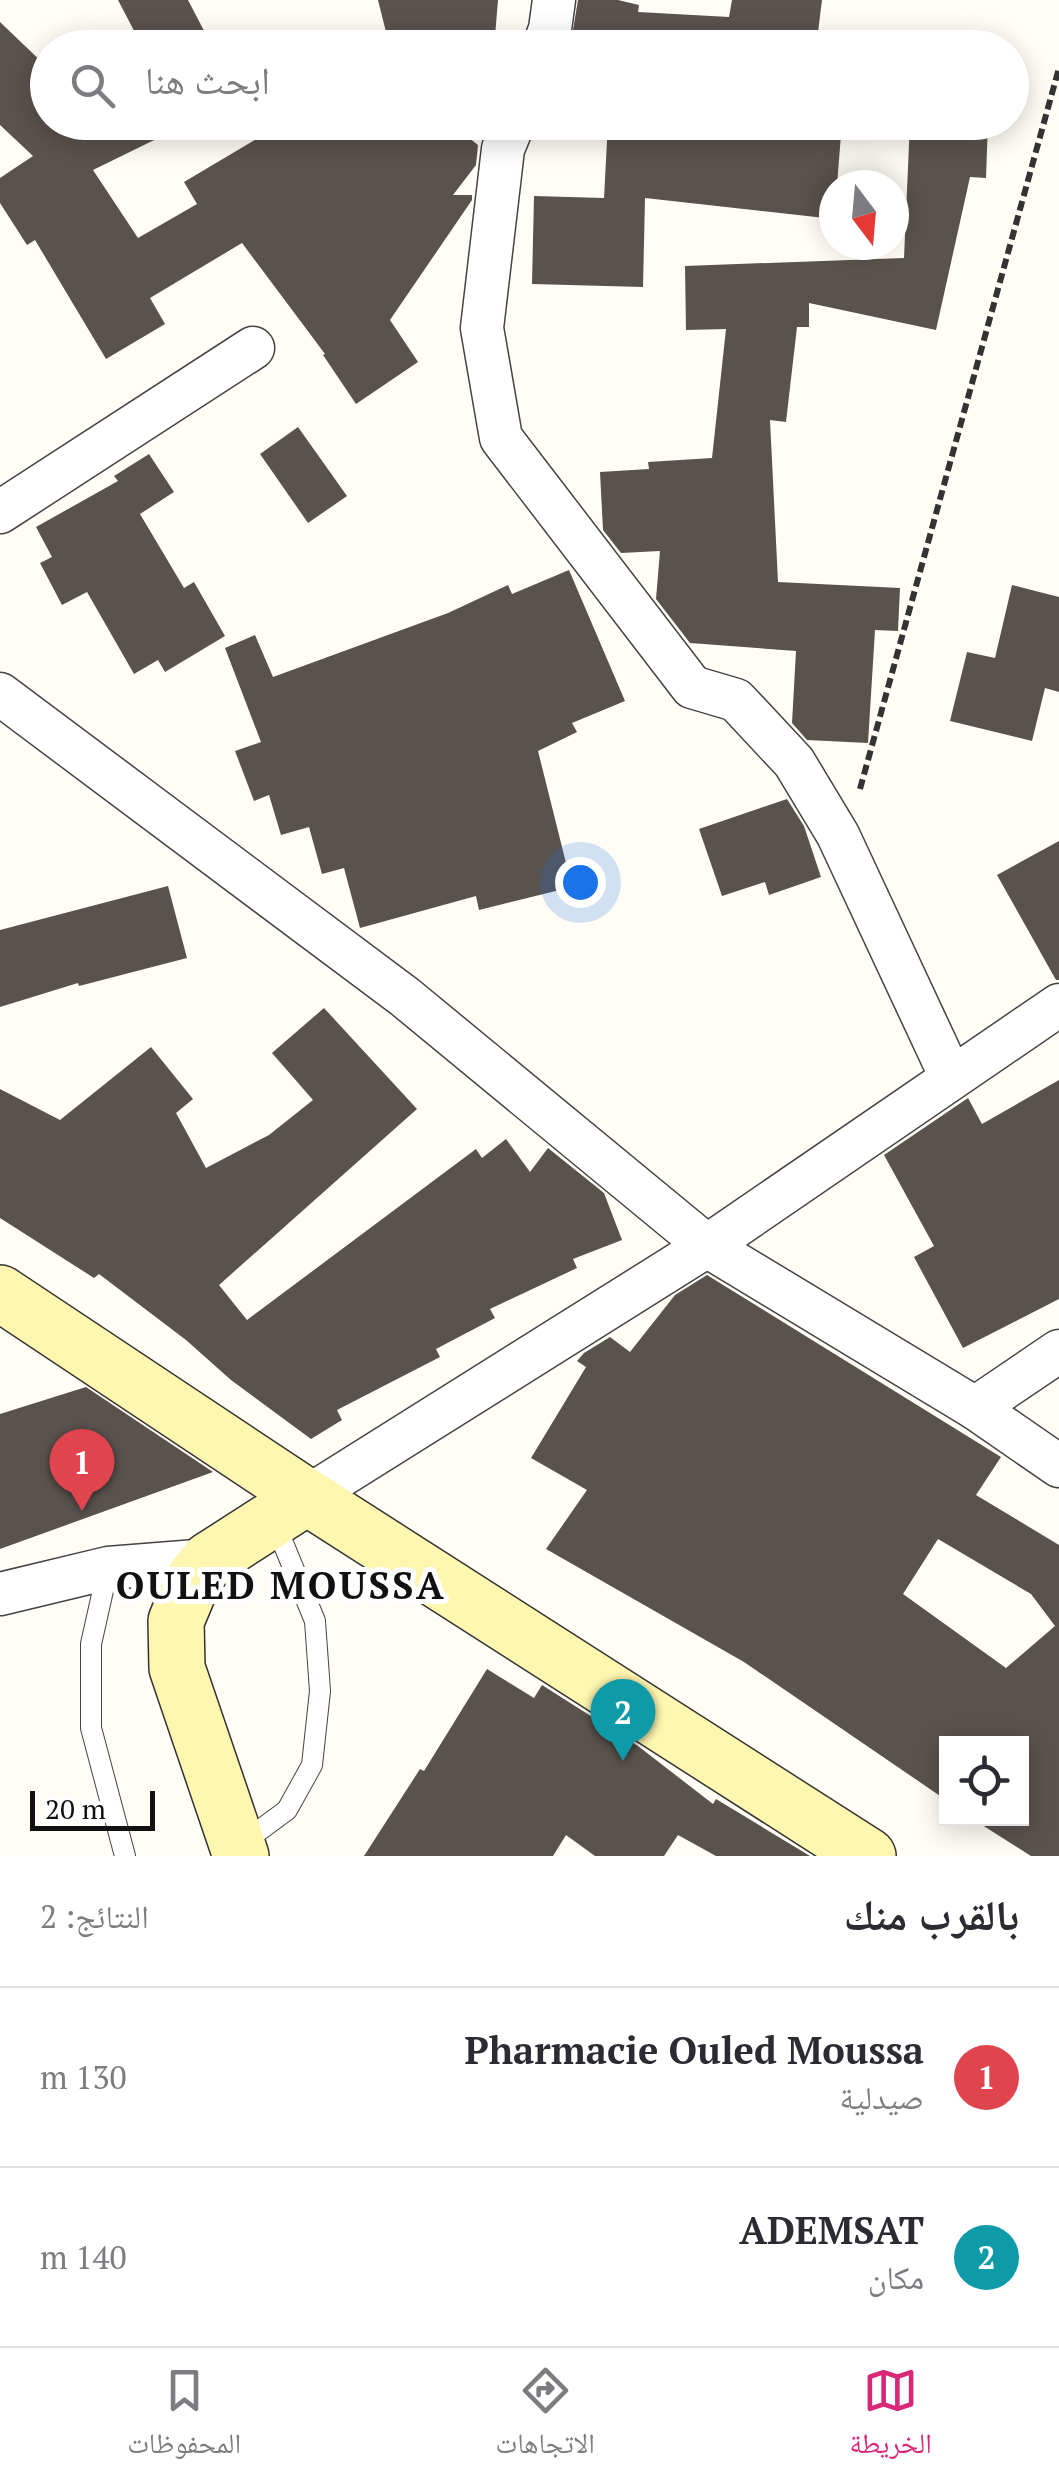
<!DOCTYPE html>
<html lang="ar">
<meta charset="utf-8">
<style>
body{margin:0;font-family:"PT Serif","Noto Naskh Arabic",serif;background:#f7f7f7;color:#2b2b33;direction:rtl}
.controls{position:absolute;right:30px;bottom:30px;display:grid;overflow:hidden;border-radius:0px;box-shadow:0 5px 25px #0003}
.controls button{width:90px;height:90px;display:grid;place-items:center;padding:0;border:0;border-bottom:2px solid #e1e1e2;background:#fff;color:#2b2b33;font:50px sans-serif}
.compass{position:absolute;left:819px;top:170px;width:90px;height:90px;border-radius:50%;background:#fff;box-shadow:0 5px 25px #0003;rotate:164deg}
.scale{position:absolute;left:30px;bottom:25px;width:125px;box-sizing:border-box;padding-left:10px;border:5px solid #111;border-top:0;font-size:28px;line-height:35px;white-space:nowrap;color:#111;-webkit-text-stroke:8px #fff;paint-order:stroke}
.you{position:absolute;left:580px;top:882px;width:35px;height:35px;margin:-25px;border:8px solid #fff;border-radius:50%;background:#1a73e8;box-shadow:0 0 0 15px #1a73e833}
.badge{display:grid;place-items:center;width:65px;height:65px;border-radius:50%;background:#db2777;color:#fff;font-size:32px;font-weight:700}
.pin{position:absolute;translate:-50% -82px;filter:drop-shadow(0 2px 5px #0008)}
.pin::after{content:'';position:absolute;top:52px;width:35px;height:30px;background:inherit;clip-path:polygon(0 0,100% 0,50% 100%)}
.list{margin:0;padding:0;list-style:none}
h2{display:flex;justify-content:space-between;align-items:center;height:130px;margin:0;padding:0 40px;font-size:42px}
h2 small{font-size:32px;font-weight:400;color:#7c7c81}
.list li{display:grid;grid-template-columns:65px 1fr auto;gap:30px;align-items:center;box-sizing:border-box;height:180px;padding:0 40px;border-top:2px solid #e1e1e2}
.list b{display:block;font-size:38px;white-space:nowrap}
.list p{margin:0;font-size:32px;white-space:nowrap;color:#7c7c81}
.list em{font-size:32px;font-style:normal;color:#7c7c81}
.icon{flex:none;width:55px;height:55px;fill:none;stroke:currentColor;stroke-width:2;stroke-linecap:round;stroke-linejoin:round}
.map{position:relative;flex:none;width:1059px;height:1856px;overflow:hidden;direction:ltr}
.search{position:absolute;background:#fff;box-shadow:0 5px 25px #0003;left:30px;right:30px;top:30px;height:110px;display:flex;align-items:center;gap:25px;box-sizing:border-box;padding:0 35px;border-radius:55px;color:#7c7c81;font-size:38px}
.sheet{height:490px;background:#fff}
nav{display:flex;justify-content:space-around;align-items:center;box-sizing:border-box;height:140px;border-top:2px solid #e1e1e2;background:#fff;font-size:28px;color:#7c7c81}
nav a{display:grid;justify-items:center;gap:5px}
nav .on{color:#db2777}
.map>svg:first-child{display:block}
</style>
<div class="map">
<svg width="1059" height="1856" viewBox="0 0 1059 1856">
<rect width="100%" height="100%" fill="#fffdf5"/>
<g fill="#5a524d" fill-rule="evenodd">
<path d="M 118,0 L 188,0 L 213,48 L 143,48 Z"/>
<path d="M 378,0 L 498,0 L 494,48 L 390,48 Z"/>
<path d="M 578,0 L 618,0 L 639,5 L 638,12 L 729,17 L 732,0 L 822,0 L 816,48 L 570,48 Z"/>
<path d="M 0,22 L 48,68 L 48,122 L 191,122 L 93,170 L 138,238 L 197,204 L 184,182 L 285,122 L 449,122 L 478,145 L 476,165 L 453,195 L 472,195 L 472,200 L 390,320 L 418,362 L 356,404 L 323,355 L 325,354 L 242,243 L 150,298 L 165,324 L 106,359 L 35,240 L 27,245 L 0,203 L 0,178 L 33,156 L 0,125 Z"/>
<path d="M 608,122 L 728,122 L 804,131 L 804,122 L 842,122 L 837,185 L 834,185 L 834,219 L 645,198 L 643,287 L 532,284 L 534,196 L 604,198 Z"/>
<path d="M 910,122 L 988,122 L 986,178 L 970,177 L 936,330 L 809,303 L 809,327 L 797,327 L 786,422 L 770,420 L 778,582 L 900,588 L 898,631 L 875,630 L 868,743 L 807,740 L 792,723 L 796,651 L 690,643 L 656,599 L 660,551 L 621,553 L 603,530 L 600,472 L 649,469 L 648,462 L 712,458 L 726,329 L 686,330 L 685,266 L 904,258 Z"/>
<path d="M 298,427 L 347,496 L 308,523 L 260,454 Z"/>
<path d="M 149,454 L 174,492 L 140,514 L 184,588 L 194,582 L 225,636 L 165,672 L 158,660 L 134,674 L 87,592 L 62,605 L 40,563 L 52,557 L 36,527 L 118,481 L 114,476 Z"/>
<path d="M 569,570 L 625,701 L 572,723 L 577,732 L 538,751 L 572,887 L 479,910 L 476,896 L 360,928 L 344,868 L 322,874 L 309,827 L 281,835 L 269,795 L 254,801 L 235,751 L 261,742 L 225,648 L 255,635 L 273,677 L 448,613 L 508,585 L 512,594 Z"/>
<path d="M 1012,585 L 1059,597 L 1059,692 L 1045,688 L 1032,741 L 950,721 L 967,652 L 995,658 Z"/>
<path d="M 787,799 L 804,826 L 821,877 L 769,895 L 765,882 L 722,896 L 699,829 Z"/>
<path d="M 1059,841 L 1059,980 L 1056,980 L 997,875 Z"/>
<path d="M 168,886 L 187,958 L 79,986 L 78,983 L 0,1007 L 0,930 Z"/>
<path d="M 324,1008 L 417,1109 L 219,1285 L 247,1320 L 476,1149 L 482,1158 L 506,1139 L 530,1172 L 548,1148 L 604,1193 L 622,1240 L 573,1259 L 577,1268 L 490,1309 L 495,1318 L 436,1349 L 440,1357 L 337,1410 L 342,1420 L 311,1439 L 231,1380 L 186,1340 L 99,1274 L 94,1278 L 0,1218 L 0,1089 L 60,1120 L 151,1047 L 193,1099 L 176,1113 L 206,1168 L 269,1135 L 313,1100 L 272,1053 Z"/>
<path d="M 1059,1080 L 1059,1299 L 963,1348 L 914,1257 L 934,1246 L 884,1155 L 968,1098 L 982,1124 Z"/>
<path d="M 707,1275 L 1001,1457 L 976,1495 L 1059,1545 L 1059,1856 L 1031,1856 L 971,1818 L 1022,1818 L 1022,1744 L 946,1744 L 946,1800 L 744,1662 L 546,1549 L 587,1490 L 531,1458 L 586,1367 L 577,1361 L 584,1353 L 610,1337 L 630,1352 L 675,1295 ZM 938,1539 L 1031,1594 L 1055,1626 L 1006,1668 L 903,1594 Z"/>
<path d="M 86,1387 L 213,1472 L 0,1549 L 0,1414 Z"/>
<path d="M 487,1669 L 534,1698 L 542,1685 L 638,1746 L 713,1804 L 716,1799 L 810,1856 L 716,1856 L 678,1835 L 664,1856 L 595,1856 L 566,1835 L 553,1856 L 364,1856 L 420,1769 L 424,1771 Z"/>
</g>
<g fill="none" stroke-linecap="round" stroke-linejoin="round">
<defs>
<g id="lane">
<path d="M 108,1568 L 91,1644 L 91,1728 L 125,1856"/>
<path d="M 241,1844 L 287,1810 L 312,1765 L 320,1691 L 315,1621 L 274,1521"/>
</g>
<g id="street">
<path d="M 543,48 L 550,29 L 554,0"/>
<path d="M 514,122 L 503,149 L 482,328 L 501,438 L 692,687 L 736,700 L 794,762 L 838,835 L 951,1077"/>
<path d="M 0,512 L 253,348"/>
<path d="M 0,694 L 405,997 L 707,1246 L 975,1408 L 1059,1466"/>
<path d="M 975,1408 L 1059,1351"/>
<path d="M 307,1497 L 707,1246 L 1059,1005"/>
<path d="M 0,1594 L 108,1568 L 209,1560"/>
</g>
<g id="secondary">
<path d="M 0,1293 L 307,1497 L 868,1856"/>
<path d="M 241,1856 L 177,1668 L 176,1621 L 194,1578 L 209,1560 L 307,1497"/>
</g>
</defs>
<use href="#lane" stroke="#444" stroke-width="22"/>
<use href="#street" stroke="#444" stroke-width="45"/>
<use href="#secondary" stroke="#333" stroke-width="58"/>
<path stroke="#333" stroke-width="6" stroke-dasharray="10 5" stroke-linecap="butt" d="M 860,789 L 1059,68"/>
<use href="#lane" stroke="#fff" stroke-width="20"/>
<use href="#street" stroke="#fff" stroke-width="42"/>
<use href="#secondary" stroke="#fff6b0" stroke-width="55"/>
</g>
<g text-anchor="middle" stroke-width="10" stroke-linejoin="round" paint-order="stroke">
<g font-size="38" font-weight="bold" letter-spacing="2.5" fill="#111" stroke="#fff">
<text x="281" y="1599">OULED MOUSSA</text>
</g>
</g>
</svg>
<div class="controls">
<button><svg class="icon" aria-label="locate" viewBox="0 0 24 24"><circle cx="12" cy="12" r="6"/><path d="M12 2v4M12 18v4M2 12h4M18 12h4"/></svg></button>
</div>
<svg class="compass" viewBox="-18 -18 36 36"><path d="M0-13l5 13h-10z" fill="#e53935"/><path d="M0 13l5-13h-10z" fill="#7c7c81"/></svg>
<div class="scale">20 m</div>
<div class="you"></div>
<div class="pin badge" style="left:82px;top:1511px;background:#e0444e">1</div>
<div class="pin badge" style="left:623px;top:1761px;background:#0f9aa8">2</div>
<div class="search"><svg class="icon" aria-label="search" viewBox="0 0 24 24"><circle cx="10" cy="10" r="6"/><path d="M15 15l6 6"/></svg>ابحث هنا</div>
</div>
<section class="sheet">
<h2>بالقرب منك<small>النتائج: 2</small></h2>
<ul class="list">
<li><span class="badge" style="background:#e0444e">1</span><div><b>Pharmacie Ouled Moussa</b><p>صيدلية</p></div><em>130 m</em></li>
<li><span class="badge" style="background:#0f9aa8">2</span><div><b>ADEMSAT</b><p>مكان</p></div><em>140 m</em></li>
</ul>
</section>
<nav>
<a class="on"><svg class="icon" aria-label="map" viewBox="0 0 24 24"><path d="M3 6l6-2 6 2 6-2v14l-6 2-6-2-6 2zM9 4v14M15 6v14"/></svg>الخريطة</a>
<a><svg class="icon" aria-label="directions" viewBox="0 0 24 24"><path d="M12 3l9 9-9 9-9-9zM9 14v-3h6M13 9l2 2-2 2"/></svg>الاتجاهات</a>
<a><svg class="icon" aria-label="saved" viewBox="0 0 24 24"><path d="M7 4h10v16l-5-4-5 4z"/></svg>المحفوظات</a>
</nav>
